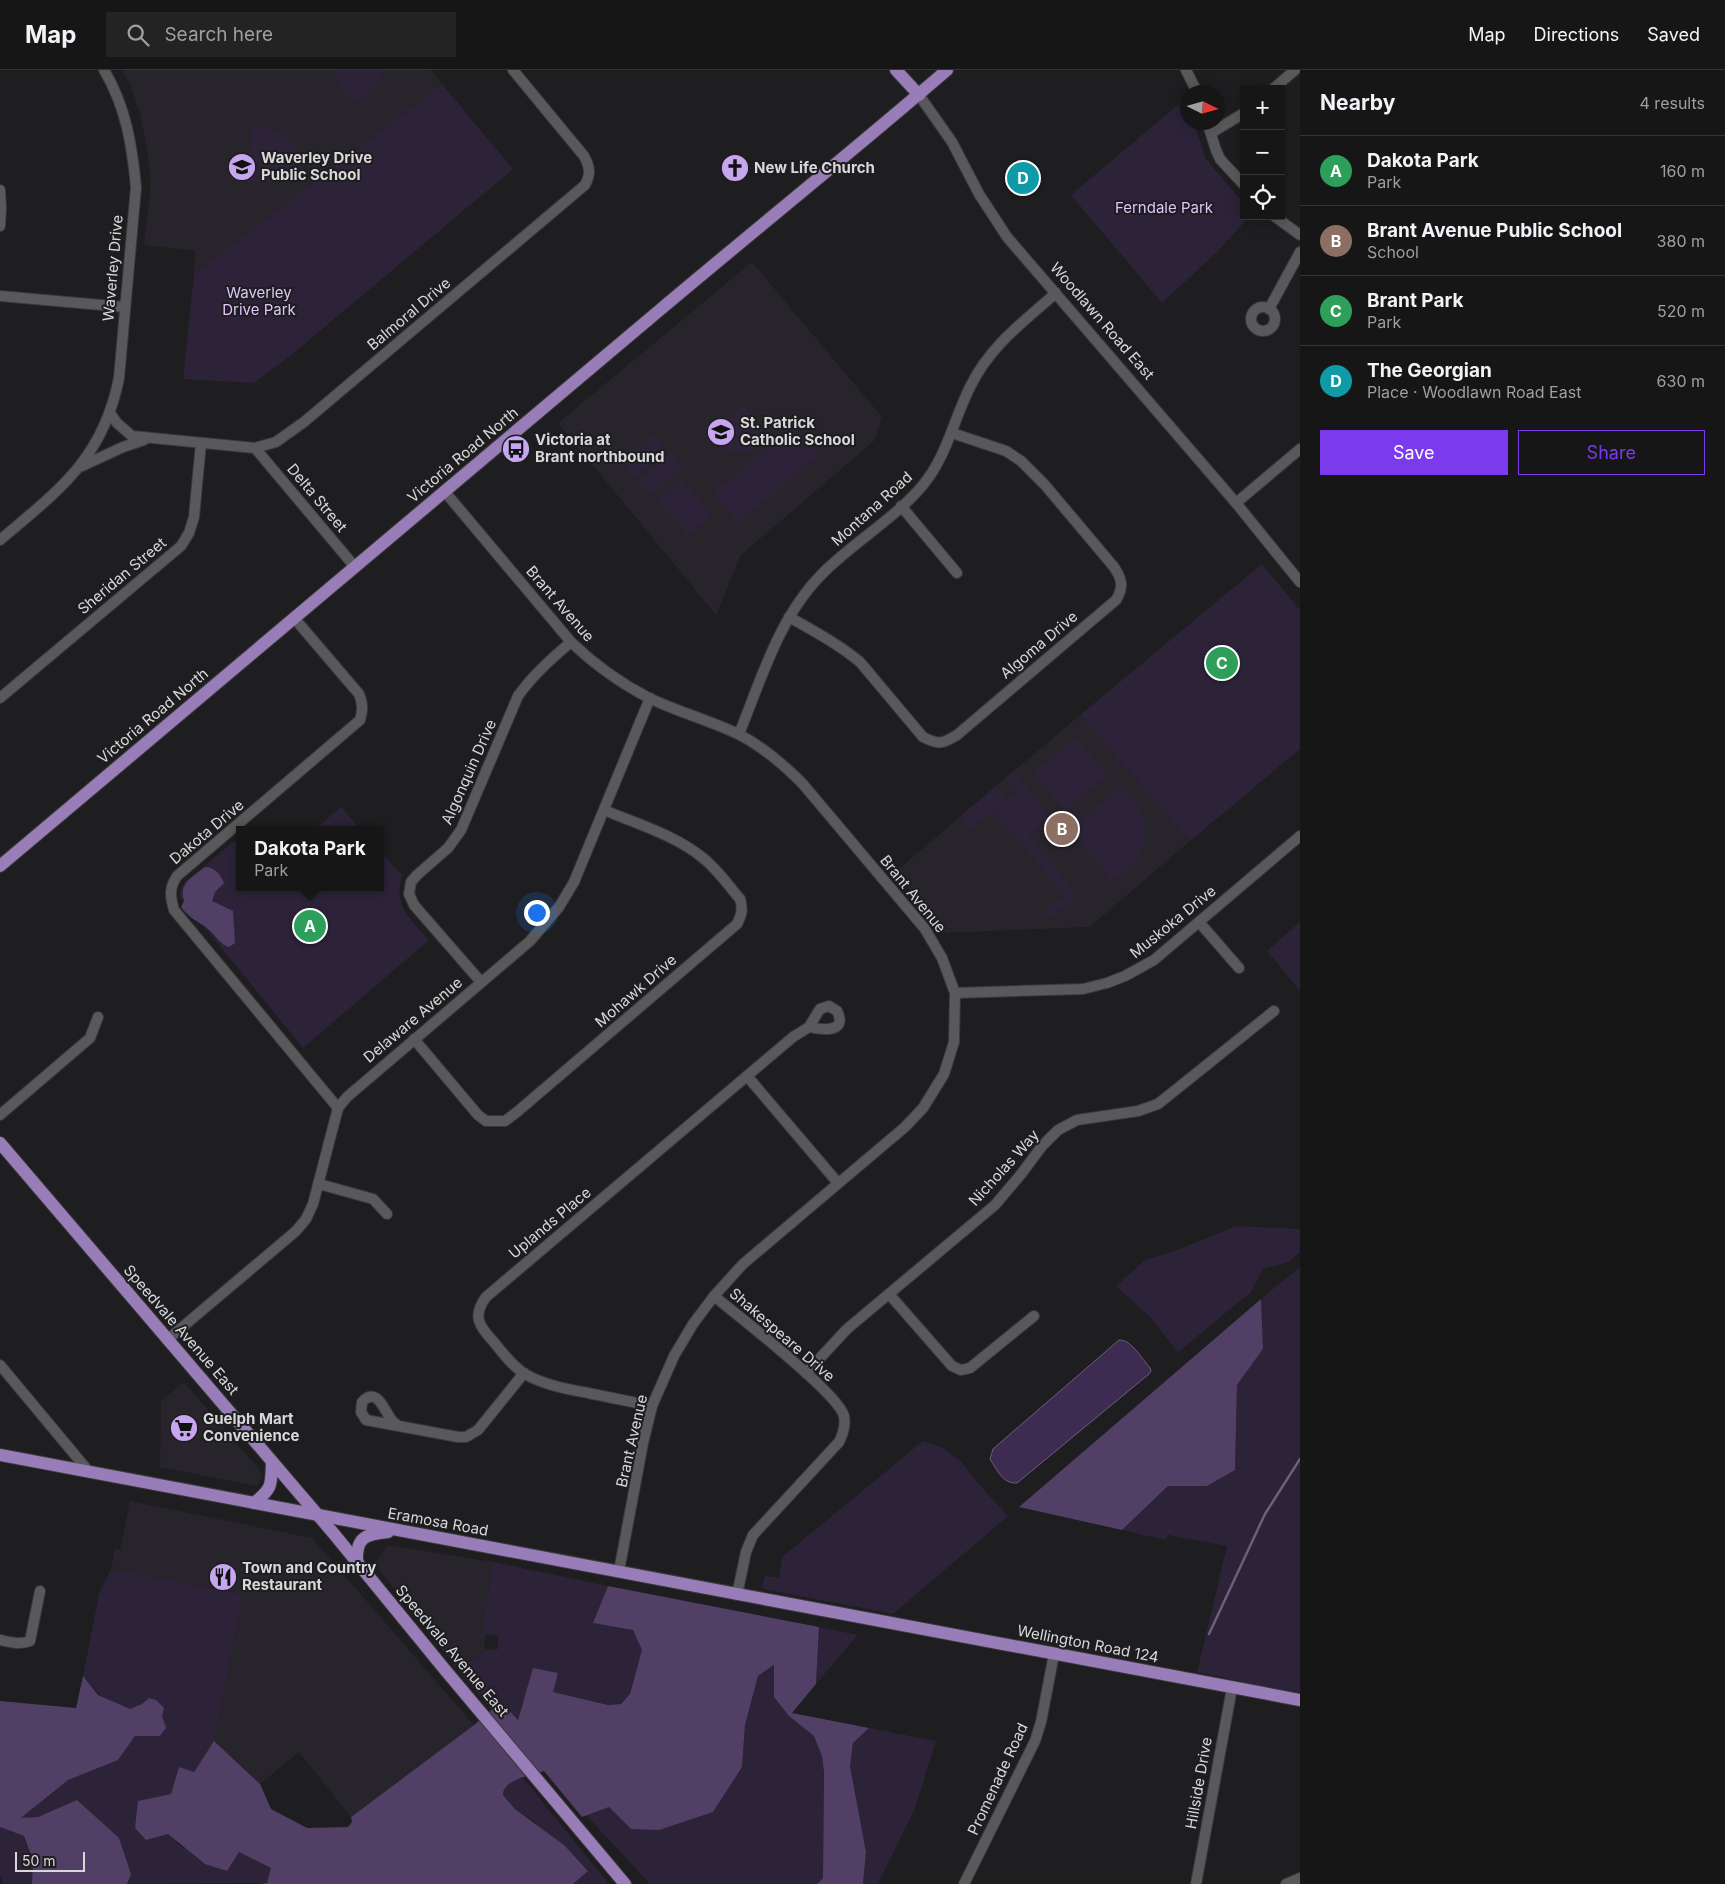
<!DOCTYPE html>
<meta charset="utf-8">
<style>
body{margin:0;font-family:Inter,sans-serif;background:#232324;color:#f1f3f6}
.controls{position:absolute;right:15px;top:15px;display:grid;overflow:hidden;border-radius:0px;box-shadow:0 2px 12px #0003}
.controls button{width:45px;height:45px;display:grid;place-items:center;padding:0;border:0;border-bottom:1px solid #353536;background:#161617;color:#f1f3f6;font:25px sans-serif}
.compass{position:absolute;left:1180px;top:15px;width:45px;height:45px;border-radius:50%;background:#161617;box-shadow:0 2px 12px #0003;rotate:95deg}
.scale{position:absolute;left:15px;bottom:12px;width:70px;box-sizing:border-box;padding-left:5px;border:2px solid #d8d7d9;border-top:0;font-size:14px;line-height:18px;white-space:nowrap;color:#d8d7d9;-webkit-text-stroke:4px #1e1d1f;paint-order:stroke}
.you{position:absolute;left:536px;top:842px;width:18px;height:18px;margin:-12px;border:4px solid #fff;border-radius:50%;background:#1a73e8;box-shadow:0 0 0 8px #1a73e833}
.badge{display:grid;place-items:center;width:32px;height:32px;border-radius:50%;background:#7c3aed;color:#fff;font-size:16px;font-weight:700}
.pin{position:absolute;translate:-50% -50%;border:2px solid #fff;box-shadow:0 1px 5px #0006}
.popup{position:absolute;left:236px;top:756px;width:148px;height:65px;box-sizing:border-box;display:grid;place-content:center;border-radius:0px;background:#161617;filter:drop-shadow(0 1px 4px #0005);font-size:16px;white-space:nowrap;color:#9e9fa1}
.popup b{font-size:19px;color:#f1f3f6}
.popup::after{content:'';position:absolute;left:50%;top:100%;margin-left:-10px;border:10px solid transparent;border-top-color:#161617}
.list{margin:0;padding:0;list-style:none}
h2{display:flex;justify-content:space-between;align-items:center;height:65px;margin:0;padding:0 20px;font-size:21px}
h2 small{font-size:16px;font-weight:400;color:#9e9fa1}
.list li{display:grid;grid-template-columns:32px 1fr auto;gap:15px;align-items:center;box-sizing:border-box;height:70px;padding:0 20px;border-top:1px solid #353536}
.list b{display:block;font-size:19px;white-space:nowrap}
.list p{margin:0;font-size:16px;white-space:nowrap;color:#9e9fa1}
.list em{font-size:16px;font-style:normal;color:#9e9fa1}
.actions{display:flex;gap:10px;padding:15px 20px}
.actions a{flex:1;padding:11px 0;border:1px solid #7c3aed;border-radius:0px;text-align:center;font-size:18px;color:#7c3aed}
.actions .main{background:#7c3aed;color:#fff}
.icon{flex:none;width:28px;height:28px;fill:none;stroke:currentColor;stroke-width:2;stroke-linecap:round;stroke-linejoin:round}
.map{position:relative;flex:none;width:1300px;height:1814px;overflow:hidden}
header{display:flex;align-items:center;gap:30px;box-sizing:border-box;height:70px;padding:0 25px;background:#161617;border-bottom:1px solid #353536}
header strong{font-size:24px}
nav{display:flex;gap:28px;margin-inline-start:auto;font-size:18px}
.search{width:350px;height:45px;background:#232324;display:flex;align-items:center;gap:12px;box-sizing:border-box;padding:0 18px;border-radius:0px;color:#9e9fa1;font-size:19px}
main{display:flex}
aside{flex:1;background:#161617}
.map>svg:first-child{display:block}
</style>
<header>
<strong>Map</strong>
<div class="search"><svg class="icon" aria-label="search" viewBox="0 0 24 24"><circle cx="10" cy="10" r="6"/><path d="M15 15l6 6"/></svg>Search here</div>
<nav><a>Map</a><a>Directions</a><a>Saved</a></nav>
</header>
<main>
<div class="map">
<svg width="1300" height="1814" viewBox="0 0 1300 1814">
<rect width="100%" height="100%" fill="#1e1d1f"/>
<g fill="#28242c">
<path d="M 121,0 L 431,0 L 442,14 L 194,204 L 195,181 L 144,175 L 151,114 L 147,79 L 140,44 L 130,14 Z"/>
<path d="M 752,192 L 882,347 L 874,371 L 741,485 L 716,545 L 558,353 Z"/>
<path d="M 1080,645 L 1190,771 L 1090,857 L 945,863 L 895,802 Z"/>
<path d="M 184,1312 L 263,1404 L 257,1416 L 160,1397 L 161,1331 Z"/>
<path d="M 130,1431 L 312,1468 L 474,1655 L 351,1747 L 299,1682 L 260,1714 L 214,1671 L 243,1524 L 111,1499 L 115,1479 L 120,1480 Z"/>
<path d="M 388,1475 L 494,1492 L 489,1516 L 483,1558 L 486,1564 L 484,1578 L 489,1579 L 457,1599 L 374,1493 Z"/>
</g>
<g fill="#2c2338">
<path d="M 335,0 L 385,0 L 360,33 C 343,23 339,19 335,0 Z"/>
<path d="M 442,14 L 513,99 L 289,287 L 254,313 L 183,309 L 194,204 Z"/>
<path d="M 1186,28 L 1188,52 L 1194,53 L 1206,89 L 1244,134 L 1244,146 L 1250,146 L 1216,183 L 1162,233 L 1071,125 Z"/>
<path d="M 253,55 C 290,64 300,72 301,111 L 249,113 L 245,110 Z"/>
<path d="M 743,335 L 770,368 C 748,386 727,390 707,365 Z"/>
<path d="M 794,355 L 819,385 L 738,453 L 713,423 Z"/>
<path d="M 653,364 L 666,379 L 634,407 L 622,392 Z"/>
<path d="M 670,383 L 683,397 L 651,425 L 638,411 Z"/>
<path d="M 681,409 L 712,445 L 688,465 L 658,429 Z"/>
<path d="M 1262,494 L 1300,540 L 1300,679 L 1190,771 L 1080,645 Z"/>
<path d="M 1076,668 L 1107,705 L 1065,740 L 1034,703 Z"/>
<path d="M 1014,701 L 1050,746 L 1030,764 L 1029,767 L 1077,825 L 1049,849 L 1044,842 L 1065,825 L 993,741 L 970,759 L 959,747 L 995,717 L 1007,730 L 1018,721 L 1006,707 Z"/>
<path d="M 1119,718 C 1158,743 1151,791 1111,810 L 1071,758 Z"/>
<path d="M 341,737 L 361,760 L 314,760 Z"/>
<path d="M 1050,750 L 1060,761 L 1050,770 L 1040,759 Z"/>
<path d="M 238,768 L 240,771 L 240,817 L 380,817 L 380,781 L 402,805 C 393,837 410,848 429,870 L 303,978 L 180,827 L 181,818 L 185,812 Z"/>
<path d="M 1300,852 L 1300,921 L 1267,881 Z"/>
<path d="M 1236,1156 L 1300,1159 L 1300,1182 L 1289,1192 L 1263,1199 L 1251,1222 L 1178,1282 L 1150,1247 L 1116,1216 L 1145,1190 L 1180,1179 Z"/>
<path d="M 1300,1197 L 1300,1624 L 1197,1602 L 1227,1476 L 1168,1465 L 1166,1470 L 1122,1460 L 1168,1416 L 1207,1416 L 1235,1400 L 1237,1315 L 1263,1279 L 1261,1229 Z"/>
<path d="M 923,1371 L 941,1377 L 961,1391 L 975,1410 L 1008,1446 L 893,1544 L 764,1519 L 762,1515 L 765,1506 L 779,1508 L 782,1487 Z"/>
<path d="M 494,1492 L 608,1516 L 593,1553 L 633,1560 L 643,1580 L 630,1624 L 621,1634 L 608,1635 L 553,1622 L 522,1634 L 518,1651 L 501,1632 L 492,1640 L 457,1599 L 489,1579 L 497,1580 L 499,1566 L 486,1564 L 483,1558 L 489,1516 Z"/>
<path d="M 111,1499 L 243,1524 L 214,1671 L 194,1702 L 179,1698 L 171,1724 L 138,1731 L 146,1770 L 168,1764 L 183,1778 L 239,1782 L 271,1798 L 267,1813 L 127,1814 L 131,1804 L 77,1730 L 38,1747 L 20,1749 L 68,1710 L 118,1690 L 135,1666 L 160,1666 L 149,1628 L 142,1634 L 130,1639 C 105,1631 99,1626 83,1606 L 99,1524 Z"/>
<path d="M 819,1557 L 858,1565 L 816,1614 Z"/>
<path d="M 775,1595 L 789,1646 L 815,1666 L 822,1686 L 824,1702 L 823,1808 L 817,1814 L 650,1814 L 586,1745 L 609,1737 L 631,1759 L 742,1697 L 745,1655 L 758,1606 Z"/>
<path d="M 869,1658 L 936,1671 L 915,1738 L 878,1814 L 863,1814 L 866,1782 L 850,1696 L 853,1673 Z"/>
<path d="M 523,1708 L 609,1814 L 573,1814 L 588,1800 L 533,1751 L 515,1739 L 503,1725 C 503,1714 513,1710 523,1708 Z"/>
<path d="M 0,1757 L 23,1766 L 33,1791 L 32,1814 L 4,1814 L 0,1806 Z"/>
</g>
<g fill="#513f66">
<path d="M 205,797 C 216,798 220,804 224,813 L 215,822 L 212,831 L 233,841 L 235,873 L 229,877 C 219,874 215,864 207,858 C 196,850 189,848 181,837 L 184,831 C 179,812 192,808 205,797 Z"/>
<path d="M 1261,1229 L 1263,1279 L 1237,1315 L 1235,1400 L 1207,1416 L 1168,1416 L 1122,1460 L 1019,1437 Z"/>
<path d="M 608,1516 L 819,1557 L 816,1614 L 792,1643 L 869,1658 L 853,1673 L 850,1696 L 866,1782 L 863,1814 L 817,1814 L 823,1808 L 824,1702 L 822,1686 L 814,1666 L 789,1646 L 774,1627 L 774,1595 L 758,1606 L 745,1655 L 742,1697 L 713,1742 L 659,1760 L 631,1759 L 609,1737 L 582,1747 L 544,1701 C 531,1706 503,1709 503,1725 L 515,1739 L 564,1775 L 588,1801 L 573,1814 L 259,1814 L 267,1813 L 271,1798 L 239,1782 L 227,1801 L 205,1794 L 168,1764 L 146,1770 L 135,1758 L 138,1731 L 171,1724 L 179,1697 L 194,1702 L 214,1671 L 260,1714 L 271,1739 L 307,1758 L 348,1757 L 352,1752 L 351,1747 L 474,1655 L 501,1632 L 518,1650 L 533,1598 L 558,1603 L 553,1622 L 608,1635 L 621,1634 L 630,1624 L 642,1580 L 633,1560 L 593,1553 Z"/>
<path d="M 83,1606 L 98,1625 L 130,1639 L 142,1634 L 149,1628 L 156,1630 L 164,1638 L 162,1646 L 166,1658 L 160,1666 L 135,1666 L 118,1690 L 68,1710 L 21,1748 L 38,1747 L 77,1730 L 119,1768 L 131,1804 L 127,1814 L 32,1814 L 33,1791 L 24,1766 L 0,1757 L 0,1631 L 76,1638 Z"/>
</g>
<path fill="#3d2b51" stroke="#6c5f7a" d="M 1119,1270 C 1131,1269 1142,1289 1150,1298 L 1151,1301 L 1149,1304 L 1017,1413 C 1003,1414 997,1400 990,1389 L 993,1379 Z"/>
<g fill="none" stroke-linecap="round" stroke-linejoin="round">
<path stroke="#6c5f7a" stroke-width="2.5" d="M 1209,1564 L 1265,1444 L 1300,1389"/>
<defs>
<g id="minor">
<path d="M 1186,0 L 1197,22"/>
<path d="M 1273,19 L 1295,0"/>
<path d="M 919,25 L 952,72 L 979,124 L 1007,167 L 1236,433 L 1300,512"/>
<path d="M 1207,52 L 1216,80 L 1220,89 L 1244,115"/>
<path d="M 1211,63 L 1244,43"/>
<path d="M 0,120 L 1,138 L 0,156"/>
<path d="M 1274,146 L 1300,165"/>
<path d="M 0,226 L 124,237"/>
<circle cx="1263" cy="249" r="12"/>
<path d="M 1269,239 L 1300,182"/>
<path d="M 110,343 L 117,353 L 132,366 L 255,378 L 276,372 L 304,352 L 585,115 C 591,104 590,97 584,86 L 513,0"/>
<path d="M 255,378 L 355,497"/>
<path d="M 82,396 L 123,377 L 144,370"/>
<path d="M 445,422 L 571,572 C 595,595 620,613 649,628 C 678,642 709,650 738,664 C 762,676 783,694 802,713 L 925,859 L 942,888 L 955,923 L 954,972 L 944,1004 L 923,1038 L 905,1057 L 743,1194 L 714,1226 L 693,1254 L 674,1286 L 652,1336 L 643,1373 L 619,1501"/>
<path d="M 1236,433 L 1300,379"/>
<path d="M 901,436 L 957,503"/>
<path d="M 0,470 C 59,420 103,389 119,308 L 136,117 C 132,75 126,37 104,0"/>
<path d="M 789,547 C 814,561 838,574 860,592 L 923,667 C 939,675 942,674 957,665 L 1116,530 C 1124,517 1122,509 1114,497 L 1045,415 L 1021,391 L 1006,381 L 952,363"/>
<path d="M 295,549 L 359,624 C 363,634 363,640 360,650 L 177,806 C 169,818 170,826 174,840 L 338,1038"/>
<path d="M 0,628 L 181,476 L 189,463 L 194,447 L 201,373"/>
<path d="M 739,664 C 761,610 779,547 822,504 C 854,471 903,444 929,407 C 948,380 955,347 970,317 C 990,276 1022,253 1056,223"/>
<path d="M 1199,852 L 1239,898"/>
<path d="M 481,912 L 414,835 L 409,824 L 411,812 L 417,805 L 448,778 L 461,760 L 518,626 C 533,605 551,589 571,572"/>
<path d="M 955,923 L 1083,919 L 1107,913 L 1125,906 L 1154,890 L 1300,766"/>
<path d="M 414,969 L 478,1045 L 486,1051 L 505,1051 L 517,1042 L 737,854 C 742,844 743,839 740,829 C 728,815 717,799 703,788 C 675,765 637,754 604,740"/>
<path d="M 747,1006 L 838,1113"/>
<path d="M 0,1045 L 90,968 L 98,947"/>
<path d="M 319,1114 L 373,1129 L 387,1144"/>
<path d="M 889,1224 L 952,1296 L 961,1300 L 970,1298 L 1034,1246"/>
<path d="M 714,1226 C 737,1245 838,1323 844,1346 C 846,1356 843,1364 839,1372 L 753,1465 L 746,1482 L 737,1525"/>
<path d="M 167,1270 L 296,1161 L 306,1149 L 313,1134 L 338,1038 L 347,1027 L 530,871 L 559,837 L 574,812 L 650,628"/>
<path d="M 0,1295 L 90,1403"/>
<path d="M 806,1303 L 847,1259 L 995,1135 L 1022,1103 L 1042,1076 L 1058,1060 L 1077,1050 L 1138,1041 L 1158,1034 L 1274,941"/>
<path d="M 652,1336 C 631,1332 609,1327 588,1323 C 567,1319 544,1315 525,1304 C 512,1296 502,1282 493,1271 C 479,1256 472,1246 486,1227 L 793,967 L 809,957 L 820,939 L 829,936 L 837,941 C 848,963 822,960 809,957"/>
<path d="M 397,1355 C 394,1353 391,1350 389,1346 C 383,1337 376,1317 362,1332 L 361,1342 L 366,1350 L 458,1367 L 466,1367 L 478,1360 L 524,1303"/>
<path d="M 0,1570 C 10,1572 20,1575 30,1571 L 40,1521"/>
<path d="M 964,1814 L 1035,1671 L 1041,1652 L 1054,1584"/>
<path d="M 1196,1814 L 1232,1618"/>
<path d="M 1286,1814 L 1300,1808"/>
</g>
<g id="major">
<path d="M 896,0 L 919,25"/>
<path d="M 0,796 C 221,611 441,425 661,239 C 756,159 853,81 947,0"/>
<path d="M 0,1073 L 334,1464 L 446,1601 L 625,1814"/>
<path d="M 0,1385 L 1300,1630"/>
<path d="M 254,1433 C 273,1418 271,1415 272,1392"/>
<path d="M 357,1491 C 356,1467 366,1464 388,1462"/>
</g>
</defs>
<use href="#minor" stroke="#3a393b" stroke-width="12"/>
<use href="#major" stroke="#3a393b" stroke-width="14"/>
<use href="#minor" stroke="#59585b" stroke-width="10"/>
<use href="#major" stroke="#987db8" stroke-width="12"/>
</g>
<defs>
<symbol id="school-disc" viewBox="-11 -11 22 22"><circle r="9.5" fill="#c7a6f0" stroke="#1e1d1f"/><path d="M0-5L7-2L0 1L-7-2ZM-4 1L0 2.5L4 1V4Q0 6-4 4Z" fill="#111"/></symbol>
<symbol id="church-disc" viewBox="-11 -11 22 22"><circle r="9.5" fill="#c7a6f0" stroke="#1e1d1f"/><path d="M-1.2-6h2.4v3.5h3.3v2.4h-3.3V6h-2.4V-.1h-3.3v-2.4h3.3Z" fill="#111"/></symbol>
<symbol id="bus-disc" viewBox="-11 -11 22 22"><circle r="9.5" fill="#c7a6f0" stroke="#1e1d1f"/><path d="M-5-6H5V4H4V6H2V4H-2V6H-4V4H-5ZM-3.5-4V0h7V-4ZM-3.5 1.2v1.5H-2V1.2ZM2 1.2v1.5H3.5V1.2Z" fill="#111"/></symbol>
<symbol id="supermarket-disc" viewBox="-11 -11 22 22"><circle r="9.5" fill="#c7a6f0" stroke="#1e1d1f"/><path d="M-6-5.5h2.5l.6 2H6L4.5 2H-2.5L-4.4-4H-6ZM-1.5 3.2a1.3 1.3 0 1 0 .1 0ZM3 3.2a1.3 1.3 0 1 0 .1 0Z" fill="#111"/></symbol>
<symbol id="restaurant-disc" viewBox="-11 -11 22 22"><circle r="9.5" fill="#c7a6f0" stroke="#1e1d1f"/><path d="M-5-6h1v4h1v-4h1v4h1v-4h1v5L-1.5 .5V6h-2V.5L-5-1ZM5-6V6H3V1.5H1.5Q1.5-4 5-6Z" fill="#111"/></symbol>
</defs>
<g fill-rule="evenodd">
<use href="#school-disc" x="226" y="81" width="32" height="32"/>
<use href="#church-disc" x="719" y="82" width="32" height="32"/>
<use href="#school-disc" x="705" y="346" width="32" height="32"/>
<use href="#bus-disc" x="500" y="363" width="32" height="32"/>
<use href="#supermarket-disc" x="168" y="1342" width="32" height="32"/>
<use href="#restaurant-disc" x="207" y="1491" width="32" height="32"/>
</g>
<g text-anchor="middle" stroke-width="4" stroke-linejoin="round" paint-order="stroke">
<g font-size="15" font-weight="bold" fill="#d8d7d9" stroke="#1e1d1f" text-anchor="start">
<text x="261" y="93">Waverley Drive<tspan x="261" dy="17">Public School</tspan></text>
<text x="754" y="103">New Life Church</text>
<text x="740" y="358">St. Patrick<tspan x="740" dy="17">Catholic School</tspan></text>
<text x="535" y="375">Victoria at<tspan x="535" dy="17">Brant northbound</tspan></text>
<text x="203" y="1354">Guelph Mart<tspan x="203" dy="17">Convenience</tspan></text>
<text x="242" y="1503">Town and Country<tspan x="242" dy="17">Restaurant</tspan></text>
</g>
<g font-size="15" fill="#ddc5fc" stroke="#1e1d1f">
<text x="1164" y="143">Ferndale Park</text>
<text x="259" y="228">Waverley<tspan x="259" dy="17">Drive Park</tspan></text>
</g>
<g font-size="15" fill="#d8d7d9" stroke="#1e1d1f">
<text transform="translate(113 198) rotate(-85)" y="5">Waverley Drive</text>
<text transform="translate(409 244) rotate(-40)" y="5">Balmoral Drive</text>
<text transform="translate(1102 251) rotate(49)" y="5">Woodlawn Road East</text>
<text transform="translate(463 385) rotate(-40)" y="5">Victoria Road North</text>
<text transform="translate(317 428) rotate(50)" y="5">Delta Street</text>
<text transform="translate(872 439) rotate(-42)" y="5">Montana Road</text>
<text transform="translate(122 506) rotate(-40)" y="5">Sheridan Street</text>
<text transform="translate(560 534) rotate(49)" y="5">Brant Avenue</text>
<text transform="translate(1039 575) rotate(-40)" y="5">Algoma Drive</text>
<text transform="translate(153 646) rotate(-40)" y="5">Victoria Road North</text>
<text transform="translate(469 702) rotate(-66)" y="5">Algonquin Drive</text>
<text transform="translate(207 762) rotate(-40)" y="5">Dakota Drive</text>
<text transform="translate(913 824) rotate(51)" y="5">Brant Avenue</text>
<text transform="translate(1173 852) rotate(-39)" y="5">Muskoka Drive</text>
<text transform="translate(636 921) rotate(-41)" y="5">Mohawk Drive</text>
<text transform="translate(413 950) rotate(-40)" y="5">Delaware Avenue</text>
<text transform="translate(1004 1098) rotate(-48)" y="5">Nicholas Way</text>
<text transform="translate(550 1153) rotate(-40)" y="5">Uplands Place</text>
<text transform="translate(181 1260) rotate(49)" y="5">Speedvale Avenue East</text>
<text transform="translate(782 1265) rotate(41)" y="5">Shakespeare Drive</text>
<text transform="translate(632 1371) rotate(-77)" y="5">Brant Avenue</text>
<text transform="translate(438 1452) rotate(10)" y="5">Eramosa Road</text>
<text transform="translate(1088 1574) rotate(11)" y="5">Wellington Road 124</text>
<text transform="translate(452 1581) rotate(50)" y="5">Speedvale Avenue East</text>
<text transform="translate(998 1709) rotate(-65)" y="5">Promenade Road</text>
<text transform="translate(1199 1713) rotate(-80)" y="5">Hillside Drive</text>
</g>
</g>
</svg>
<div class="controls">
<button>+</button>
<button>−</button>
<button><svg class="icon" aria-label="locate" viewBox="0 0 24 24"><circle cx="12" cy="12" r="6"/><path d="M12 2v4M12 18v4M2 12h4M18 12h4"/></svg></button>
</div>
<svg class="compass" viewBox="-18 -18 36 36"><path d="M0-13l5 13h-10z" fill="#e53935"/><path d="M0 13l5-13h-10z" fill="#9e9fa1"/></svg>
<div class="scale">50 m</div>
<div class="you"></div>
<div class="pin badge" style="left:310px;top:856px;background:#2e9e5b">A</div>
<div class="popup"><b>Dakota Park</b>Park</div>
<div class="pin badge" style="left:1062px;top:759px;background:#8d6e63">B</div>
<div class="pin badge" style="left:1222px;top:593px;background:#2e9e5b">C</div>
<div class="pin badge" style="left:1023px;top:108px;background:#0f9aa8">D</div>
</div>
<aside>
<h2>Nearby<small>4 results</small></h2>
<ul class="list">
<li><span class="badge" style="background:#2e9e5b">A</span><div><b>Dakota Park</b><p>Park</p></div><em>160 m</em></li>
<li><span class="badge" style="background:#8d6e63">B</span><div><b>Brant Avenue Public School</b><p>School</p></div><em>380 m</em></li>
<li><span class="badge" style="background:#2e9e5b">C</span><div><b>Brant Park</b><p>Park</p></div><em>520 m</em></li>
<li><span class="badge" style="background:#0f9aa8">D</span><div><b>The Georgian</b><p>Place · Woodlawn Road East</p></div><em>630 m</em></li>
</ul>
<div class="actions"><a class="main">Save</a><a>Share</a></div>
</aside>
</main>
